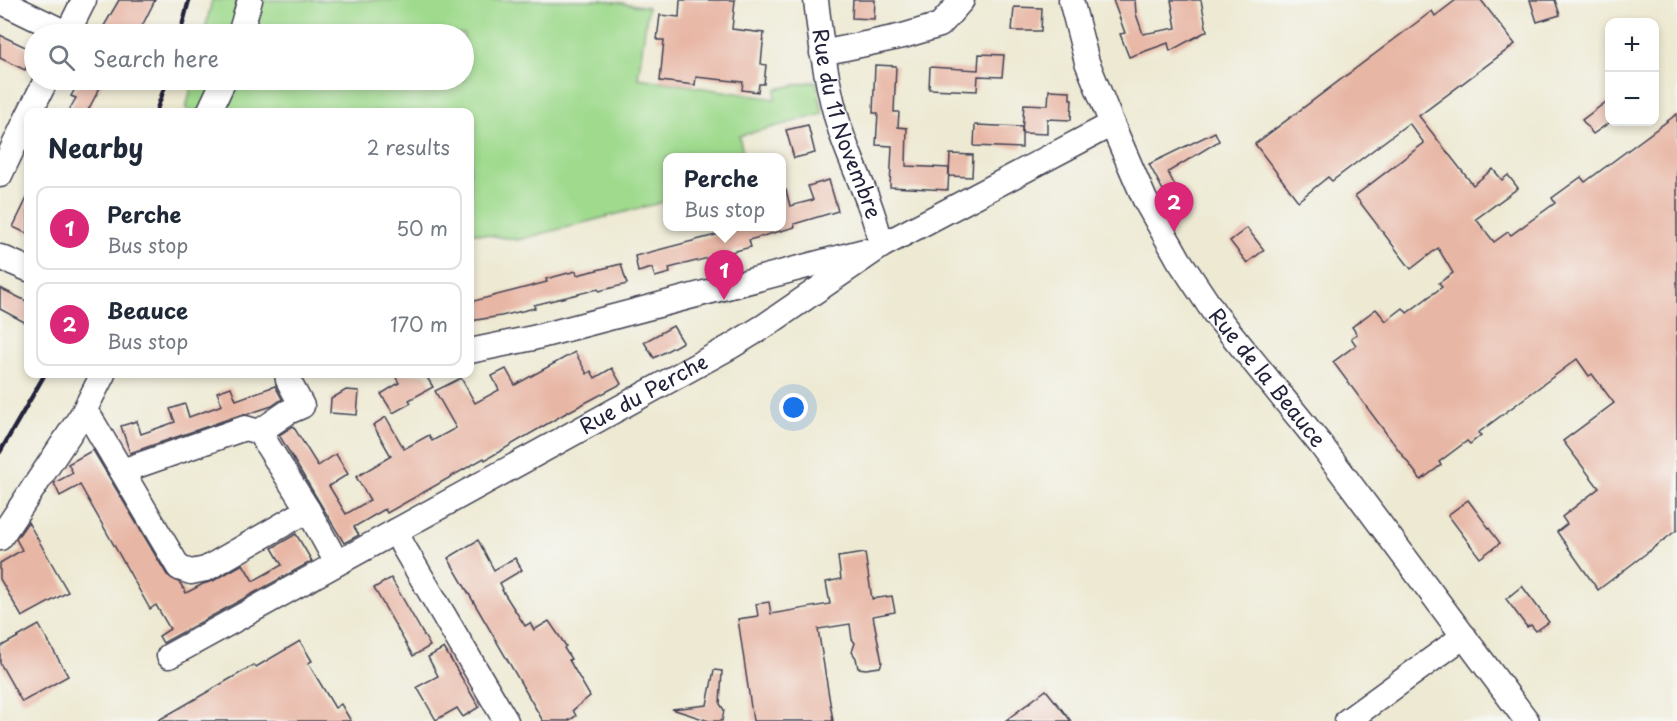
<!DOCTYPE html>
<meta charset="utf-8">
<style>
body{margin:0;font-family:"Playpen Sans",sans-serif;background:#f2f2f3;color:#1f2937}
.controls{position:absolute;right:18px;top:18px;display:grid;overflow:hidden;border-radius:12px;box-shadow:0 3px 9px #0003}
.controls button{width:54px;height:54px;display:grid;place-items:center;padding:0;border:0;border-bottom:2px solid #e0e1e3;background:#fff;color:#1f2937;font:30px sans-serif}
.you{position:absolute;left:794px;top:408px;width:21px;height:21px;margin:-15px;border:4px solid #fff;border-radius:50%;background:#1a73e8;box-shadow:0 0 0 9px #1a73e833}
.badge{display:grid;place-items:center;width:39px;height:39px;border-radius:50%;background:#db2777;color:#fff;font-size:20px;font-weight:700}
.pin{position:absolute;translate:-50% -50px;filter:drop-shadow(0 2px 3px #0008)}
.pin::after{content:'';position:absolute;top:32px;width:21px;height:18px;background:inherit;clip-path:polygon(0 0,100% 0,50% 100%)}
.popup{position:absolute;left:663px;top:153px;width:123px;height:78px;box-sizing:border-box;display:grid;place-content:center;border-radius:12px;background:#fff;filter:drop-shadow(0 2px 4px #0005);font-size:20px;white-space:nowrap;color:#747a83}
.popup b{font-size:22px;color:#1f2937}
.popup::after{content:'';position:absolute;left:50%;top:100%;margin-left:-12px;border:12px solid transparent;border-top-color:#fff}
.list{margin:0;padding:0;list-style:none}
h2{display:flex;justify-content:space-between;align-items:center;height:78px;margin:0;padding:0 24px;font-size:26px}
h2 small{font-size:20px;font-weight:400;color:#747a83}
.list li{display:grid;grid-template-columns:39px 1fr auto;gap:18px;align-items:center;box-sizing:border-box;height:84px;margin:0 12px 12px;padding:0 12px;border:2px solid #e0e1e3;border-radius:12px}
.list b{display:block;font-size:22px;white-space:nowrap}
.list p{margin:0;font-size:20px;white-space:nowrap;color:#747a83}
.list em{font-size:20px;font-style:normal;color:#747a83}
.icon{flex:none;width:33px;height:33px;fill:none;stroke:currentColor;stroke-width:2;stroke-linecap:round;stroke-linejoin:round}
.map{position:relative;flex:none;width:1677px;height:721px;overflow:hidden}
.search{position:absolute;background:#fff;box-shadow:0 3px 9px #0003;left:24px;top:24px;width:450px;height:66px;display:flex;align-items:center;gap:15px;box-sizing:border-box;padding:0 21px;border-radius:33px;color:#747a83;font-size:22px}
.panel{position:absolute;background:#fff;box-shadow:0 3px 9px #0003;left:24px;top:108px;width:450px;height:270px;border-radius:12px}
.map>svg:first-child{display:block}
</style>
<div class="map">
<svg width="1677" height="721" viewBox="0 0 1677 721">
<rect width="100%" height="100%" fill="#f6f6f2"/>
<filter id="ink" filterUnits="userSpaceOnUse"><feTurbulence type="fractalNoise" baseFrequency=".0167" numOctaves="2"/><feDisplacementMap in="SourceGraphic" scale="12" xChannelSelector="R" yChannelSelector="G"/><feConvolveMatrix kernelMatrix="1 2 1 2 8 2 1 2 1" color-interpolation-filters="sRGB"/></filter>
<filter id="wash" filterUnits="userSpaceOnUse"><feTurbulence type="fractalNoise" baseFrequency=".008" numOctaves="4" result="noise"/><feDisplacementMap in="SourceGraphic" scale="24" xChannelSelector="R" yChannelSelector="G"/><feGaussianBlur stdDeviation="1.35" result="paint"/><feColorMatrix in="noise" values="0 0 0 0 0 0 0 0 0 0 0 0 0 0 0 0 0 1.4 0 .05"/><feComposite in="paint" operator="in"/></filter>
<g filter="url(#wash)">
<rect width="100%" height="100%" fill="#ede9d2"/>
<path fill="#9fda8d" stroke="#607e64" stroke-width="1.5" d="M 212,0 L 603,0 L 648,7 L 638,78 L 775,99 L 776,89 L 816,81 L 823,114 L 739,136 L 744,157 L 667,158 L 667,201 L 518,240 L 470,232 L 470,112 L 197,112 L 186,109 L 193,80 L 464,80 L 464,34 L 204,34 Z"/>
<g id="blocks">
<g fill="#e8b6a4">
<path d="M 119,0 L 155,0 L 138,34 L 128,29 L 125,34 L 108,34 L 101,31 Z"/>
<path d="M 680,0 L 735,0 L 732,29 L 764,33 L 761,64 L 766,65 L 764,84 L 759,84 L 758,92 L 742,90 L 743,82 L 696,77 L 695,85 L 660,81 L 664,40 L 657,40 L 660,15 L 679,17 Z"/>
<path d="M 853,0 L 875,0 L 874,19 L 852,18 Z"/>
<path d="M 1113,0 L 1135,0 L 1136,14 L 1143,34 L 1176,28 L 1171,0 L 1201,0 L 1207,31 L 1170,51 L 1168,43 L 1129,57 L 1120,34 L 1125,33 Z"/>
<path d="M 1456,0 L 1481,0 L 1515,44 L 1419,116 L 1473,185 L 1493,169 L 1502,180 L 1508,175 L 1518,188 L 1476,219 L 1494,242 L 1508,232 L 1511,235 L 1555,203 L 1552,198 L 1581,177 L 1585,182 L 1677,114 L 1677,530 L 1598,590 L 1557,532 L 1567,524 L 1562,517 L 1599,488 L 1563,441 L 1614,403 L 1592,374 L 1589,376 L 1577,359 L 1478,433 L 1481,435 L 1470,444 L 1467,441 L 1439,462 L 1441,465 L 1421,480 L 1333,362 L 1356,345 L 1351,338 L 1357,334 L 1352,327 L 1376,309 L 1386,321 L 1403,308 L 1407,313 L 1442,287 L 1439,283 L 1453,273 L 1438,248 L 1411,269 L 1355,196 L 1424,143 L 1409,123 L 1332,181 L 1328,177 L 1298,201 L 1255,144 L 1432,11 L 1435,16 Z"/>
<path d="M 1530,0 L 1555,0 L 1560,15 L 1537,22 Z"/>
<path d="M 1014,7 L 1042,8 L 1041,31 L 1012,31 Z"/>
<path d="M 0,35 L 34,51 L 25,70 L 0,58 Z"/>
<path d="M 979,54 L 1004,55 L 1002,77 L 978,76 L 977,91 L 929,89 L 930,67 L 978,70 Z"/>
<path d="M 875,65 L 896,66 L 894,112 L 899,112 L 898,127 L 907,128 L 906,166 L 949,168 L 948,190 L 890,187 L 892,146 L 876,145 L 878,113 L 873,113 Z"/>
<path d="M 80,80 L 104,80 L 87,112 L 68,112 L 76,98 L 71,96 Z"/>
<path d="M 1049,90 L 1070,91 L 1070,99 L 1072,99 L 1071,120 L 1047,119 L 1047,134 L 1022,133 L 1024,104 L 1048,105 Z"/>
<path d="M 1610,99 L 1610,122 L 1593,134 L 1582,120 Z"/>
<path d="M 808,125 L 815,153 L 794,158 L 786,130 Z"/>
<path d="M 975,125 L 1022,127 L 1022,148 L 974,146 Z"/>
<path d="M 1215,132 L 1219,141 L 1168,172 L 1176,188 L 1165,194 L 1149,164 Z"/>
<path d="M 950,154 L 973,155 L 972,177 L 949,176 Z"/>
<path d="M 829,180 L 838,211 L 794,224 L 795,227 L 749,240 L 751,247 L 669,268 L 670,273 L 655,277 L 652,268 L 638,272 L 635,256 L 750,226 L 781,226 L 781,191 L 786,190 L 790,206 L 813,200 L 808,186 Z"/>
<path d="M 28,196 L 28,234 L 13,227 Z"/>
<path d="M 1247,228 L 1264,250 L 1247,263 L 1230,241 Z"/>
<path d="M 621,264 L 627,284 L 599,291 L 598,289 L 534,305 L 535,308 L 501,316 L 470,321 L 470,302 L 547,282 L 546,279 L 576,271 L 577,275 Z"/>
<path d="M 0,288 L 28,302 L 28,324 L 0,309 Z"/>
<path d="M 673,326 L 683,342 L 654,358 L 644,342 Z"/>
<path d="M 575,352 L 587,374 L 591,371 L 595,378 L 612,368 L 621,384 L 566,413 L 485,460 L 484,458 L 387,513 L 385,509 L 354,527 L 359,535 L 344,543 L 279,435 L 293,426 L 318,466 L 336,454 L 348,474 L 329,486 L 346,514 L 370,500 L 356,477 L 391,456 L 373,425 L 386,417 L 404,449 L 429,435 L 432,441 L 456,428 L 435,391 L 461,378 L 475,403 L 499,390 L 492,376 L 506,369 L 515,385 Z"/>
<path d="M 394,374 L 425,374 L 433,387 L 409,400 L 411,403 L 393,413 L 381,394 L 399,383 Z"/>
<path d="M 275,386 L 282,399 L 272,406 L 248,414 L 240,415 L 130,453 L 121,426 L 137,421 L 141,434 L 175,422 L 170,409 L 185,404 L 189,417 L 222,405 L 217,392 L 231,387 L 236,400 Z"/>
<path d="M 346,390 L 359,391 L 357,415 L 330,413 L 331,399 Z"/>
<path d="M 93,450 L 167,575 L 180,583 L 186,593 L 203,584 L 213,581 L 243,564 L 253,581 L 282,565 L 272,548 L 296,534 L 312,561 L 163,643 L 159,636 L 170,629 L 156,605 L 150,609 L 80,485 L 60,496 L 54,483 L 73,473 L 68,464 Z"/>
<path d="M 1468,500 L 1500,543 L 1480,558 L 1448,515 Z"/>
<path d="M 28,522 L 68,592 L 22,617 L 0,579 L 0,563 L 22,550 L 16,539 Z"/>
<path d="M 478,540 L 494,570 L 515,558 L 522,570 L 500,583 L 503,589 L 502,590 L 525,626 L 530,623 L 534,630 L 549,621 L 566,646 L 564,648 L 571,659 L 569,660 L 590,696 L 573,710 L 576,716 L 568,721 L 543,721 L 448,558 Z"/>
<path d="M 865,553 L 872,599 L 892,596 L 895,612 L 873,616 L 882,662 L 880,667 L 866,669 L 858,668 L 856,658 L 852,652 L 855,643 L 852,639 L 850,624 L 818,629 L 833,721 L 753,721 L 738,619 L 758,616 L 756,604 L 769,602 L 771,614 L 830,604 L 826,582 L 841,579 L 838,557 Z"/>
<path d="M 391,578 L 430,646 L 413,656 L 374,588 Z"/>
<path d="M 1522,586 L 1549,622 L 1536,631 L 1531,625 L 1527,627 L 1506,599 Z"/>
<path d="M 39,625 L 68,676 L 22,702 L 0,663 L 0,647 Z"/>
<path d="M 300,641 L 312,661 L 308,663 L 335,708 L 341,704 L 351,721 L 157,721 L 254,665 L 256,667 Z"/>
<path d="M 444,648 L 479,707 L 463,717 L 457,708 L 436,720 L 417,687 L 438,676 L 428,657 Z"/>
<path d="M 714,670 L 722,671 L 720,704 L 724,710 L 722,721 L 709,721 L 672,709 L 707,705 Z"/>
<path d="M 1046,690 L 1071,721 L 1005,721 Z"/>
</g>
</g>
</g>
<g filter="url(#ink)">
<use href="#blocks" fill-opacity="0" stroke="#404052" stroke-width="1.5"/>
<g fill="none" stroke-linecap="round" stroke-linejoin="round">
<defs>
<g id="minor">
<path id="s1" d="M 816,0 C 821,44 827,90 841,132 C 854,171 874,206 881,246"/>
<path id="s2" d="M 1071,0 L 1087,62 L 1112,124 L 1145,200 L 1179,260 L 1215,314 L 1321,445 L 1527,721"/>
<path d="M 0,1 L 68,34"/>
<path d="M 67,34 L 84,0"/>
<path d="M 240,34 L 250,0"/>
<path d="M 822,53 L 903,36 L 940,25 L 962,0"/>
<path d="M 30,112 L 46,80"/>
<path d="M 209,112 L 224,80"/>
<path d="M 0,175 L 28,116"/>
<path d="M 0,257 L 28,269"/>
<path d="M 470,351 L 533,338 L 864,251"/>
<path d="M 82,415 L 91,419 L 179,568 L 191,572 L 206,569 L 308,510"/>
<path d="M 259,432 L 288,412 L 302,406 L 288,380 L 287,374"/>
<path d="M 122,471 L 245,428 L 259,432 L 308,510 L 337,563"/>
<path d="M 396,531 L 403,546 L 506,721"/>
<path d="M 0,538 L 82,415 L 103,374"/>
<path id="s3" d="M 169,656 L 730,347 L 766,325 L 881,246 L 1112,124"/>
<path d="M 1347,721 L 1464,636"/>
</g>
</defs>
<use href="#minor" stroke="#404052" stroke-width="27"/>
<use href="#minor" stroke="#fff" stroke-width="24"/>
<g stroke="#22223b" stroke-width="4.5">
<path d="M 180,34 L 189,0"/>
<path d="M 156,112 L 167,80"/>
<path d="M 0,452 L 45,374"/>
</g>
</g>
</g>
<g text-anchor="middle" stroke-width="4.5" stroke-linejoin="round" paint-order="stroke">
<g font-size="21" fill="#22223b" stroke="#f6f6f2">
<text dy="7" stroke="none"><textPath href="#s1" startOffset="128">Rue du 11 Novembre</textPath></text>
<text dy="7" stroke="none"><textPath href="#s2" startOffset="430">Rue de la Beauce</textPath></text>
<text dy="7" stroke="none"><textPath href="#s3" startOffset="542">Rue du Perche</textPath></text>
</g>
</g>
</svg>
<div class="controls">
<button>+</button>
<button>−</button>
</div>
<div class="you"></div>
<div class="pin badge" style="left:724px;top:300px">1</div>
<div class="popup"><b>Perche</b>Bus stop</div>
<div class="pin badge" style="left:1174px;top:232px">2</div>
<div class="search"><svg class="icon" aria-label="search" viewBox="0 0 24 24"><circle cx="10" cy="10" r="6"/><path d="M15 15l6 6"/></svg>Search here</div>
<section class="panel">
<h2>Nearby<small>2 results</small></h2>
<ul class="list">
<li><span class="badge">1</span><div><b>Perche</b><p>Bus stop</p></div><em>50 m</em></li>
<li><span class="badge">2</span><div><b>Beauce</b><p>Bus stop</p></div><em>170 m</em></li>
</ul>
</section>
</div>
